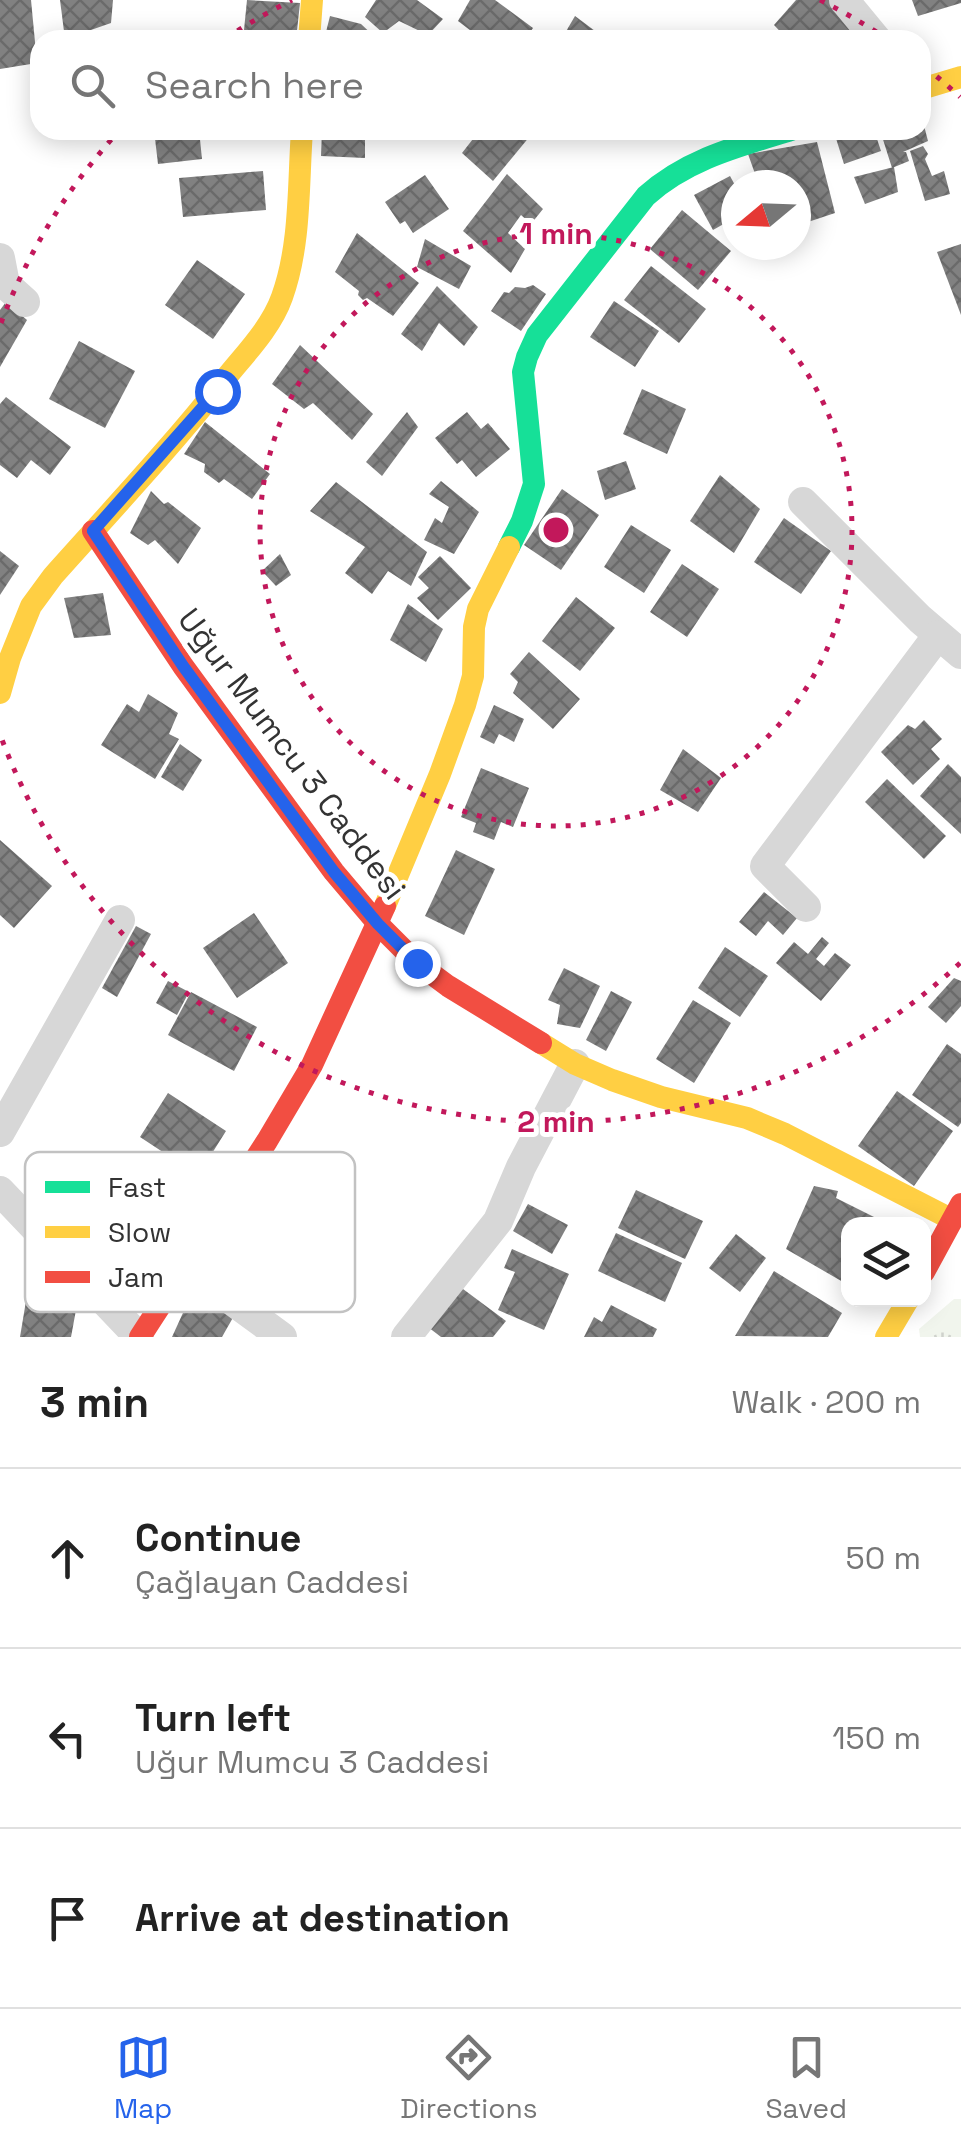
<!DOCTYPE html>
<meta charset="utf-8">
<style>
body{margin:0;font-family:"Space Grotesk",sans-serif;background:#f6f6f6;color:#222}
.controls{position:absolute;right:30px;bottom:30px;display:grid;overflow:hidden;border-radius:20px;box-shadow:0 5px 25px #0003}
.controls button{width:90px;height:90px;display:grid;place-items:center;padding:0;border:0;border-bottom:2px solid #e0e0e0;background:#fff;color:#222;font:50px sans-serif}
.compass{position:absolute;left:721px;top:170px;width:90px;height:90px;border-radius:50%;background:#fff;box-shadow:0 5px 25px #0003;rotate:251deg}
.stop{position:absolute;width:30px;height:30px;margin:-22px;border:8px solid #2563eb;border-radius:50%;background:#fff}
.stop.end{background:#2563eb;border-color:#fff;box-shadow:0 2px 10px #0008}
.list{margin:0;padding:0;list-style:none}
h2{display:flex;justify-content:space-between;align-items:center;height:130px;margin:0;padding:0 40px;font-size:42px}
h2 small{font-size:32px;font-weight:400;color:#767676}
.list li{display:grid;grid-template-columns:65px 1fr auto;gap:30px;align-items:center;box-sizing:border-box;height:180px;padding:0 40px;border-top:2px solid #e0e0e0}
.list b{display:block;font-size:38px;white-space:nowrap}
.list p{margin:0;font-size:32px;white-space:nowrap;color:#767676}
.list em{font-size:32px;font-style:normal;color:#767676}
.icon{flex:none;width:55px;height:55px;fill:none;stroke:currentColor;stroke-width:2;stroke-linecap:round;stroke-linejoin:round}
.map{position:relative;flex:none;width:961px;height:1337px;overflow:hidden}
.search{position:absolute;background:#fff;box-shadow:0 5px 25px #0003;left:30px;right:30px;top:30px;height:110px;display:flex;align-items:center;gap:25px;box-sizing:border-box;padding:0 35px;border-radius:30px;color:#767676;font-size:38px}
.sheet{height:670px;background:#fff}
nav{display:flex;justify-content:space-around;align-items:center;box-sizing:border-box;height:140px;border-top:2px solid #e0e0e0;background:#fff;font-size:28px;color:#767676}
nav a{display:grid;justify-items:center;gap:5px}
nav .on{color:#2563eb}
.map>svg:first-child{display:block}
</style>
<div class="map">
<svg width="961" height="1337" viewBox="0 0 961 1337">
<defs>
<pattern id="park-tufts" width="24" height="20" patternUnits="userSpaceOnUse" patternTransform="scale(2.5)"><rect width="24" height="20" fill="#f1f5ed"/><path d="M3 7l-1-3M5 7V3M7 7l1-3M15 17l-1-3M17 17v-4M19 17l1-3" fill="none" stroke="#cfd2cc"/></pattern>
<pattern id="building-cross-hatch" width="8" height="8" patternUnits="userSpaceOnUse" patternTransform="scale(2.5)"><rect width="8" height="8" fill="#818181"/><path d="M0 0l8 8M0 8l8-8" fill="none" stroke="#6a6a6a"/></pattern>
</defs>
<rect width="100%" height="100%" fill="#fff"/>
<path fill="url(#park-tufts)" d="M 954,1299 L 961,1299 L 961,1337 L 920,1337 L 919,1329 Z"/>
<g fill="url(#building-cross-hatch)">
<path d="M 0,0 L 31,0 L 37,63 L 0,69 Z"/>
<path d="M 60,0 L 113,0 L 111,23 L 65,39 Z"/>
<path d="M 247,0 L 300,3 L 296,40 L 243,40 Z"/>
<path d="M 376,0 L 417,0 L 443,19 L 428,35 L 399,21 L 383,33 L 365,17 Z"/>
<path d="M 470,0 L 495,0 L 533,28 L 525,40 L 483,40 L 458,21 Z"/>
<path d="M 796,0 L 831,0 L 855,32 L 848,40 L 788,40 L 774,25 Z"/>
<path d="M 912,0 L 961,0 L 961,3 L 918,16 Z"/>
<path d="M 330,16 L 361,24 L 378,40 L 324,40 Z"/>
<path d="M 575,16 L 607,40 L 561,40 Z"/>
<path d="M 921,114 L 928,141 L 903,152 L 906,152 L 909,161 L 892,168 L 880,130 L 921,130 Z"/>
<path d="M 154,130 L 199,130 L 202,159 L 158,164 Z"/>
<path d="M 322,130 L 365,130 L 365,158 L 321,156 Z"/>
<path d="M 480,130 L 535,130 L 493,181 L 462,153 Z"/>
<path d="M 838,130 L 874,130 L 881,151 L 844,164 L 834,132 Z"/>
<path d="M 817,142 L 835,213 L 796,226 L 796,185 L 759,185 L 748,154 Z"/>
<path d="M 923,146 L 928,154 L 925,159 L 932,176 L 944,171 L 950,194 L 925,201 L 910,151 Z"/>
<path d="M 894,167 L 898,192 L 865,204 L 854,177 Z"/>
<path d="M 263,171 L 266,210 L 183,217 L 179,178 Z"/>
<path d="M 507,174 L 543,209 L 531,224 L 521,215 L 508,233 L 525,249 L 511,273 L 463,231 Z"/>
<path d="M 425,175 L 449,209 L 413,233 L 405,221 L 400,224 L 385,202 Z"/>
<path d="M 730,176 L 736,187 L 736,217 L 713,230 L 694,195 Z"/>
<path d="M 682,210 L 731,251 L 698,290 L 650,249 Z"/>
<path d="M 357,233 L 419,283 L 393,316 L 367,298 L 363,300 L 358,295 L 359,291 L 335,272 Z"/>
<path d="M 425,239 L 471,266 L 459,289 L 417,267 Z"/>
<path d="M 961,244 L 961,315 L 937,252 Z"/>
<path d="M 197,260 L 245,294 L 213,339 L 165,305 Z"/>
<path d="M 651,266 L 706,309 L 679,343 L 624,300 Z"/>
<path d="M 533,285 L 546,294 L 521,331 L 491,311 L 504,292 L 509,293 L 515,287 L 525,288 Z"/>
<path d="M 437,286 L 478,327 L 464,346 L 439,323 L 422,351 L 401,334 Z"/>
<path d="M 614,301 L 659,331 L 635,367 L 590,337 Z"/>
<path d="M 6,302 L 27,320 L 0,367 L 0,310 Z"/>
<path d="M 79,341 L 135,371 L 105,428 L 49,399 Z"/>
<path d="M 300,345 L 373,414 L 352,440 L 313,403 L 304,409 L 272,384 Z"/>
<path d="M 642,389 L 686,409 L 667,454 L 623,434 Z"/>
<path d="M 6,397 L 71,447 L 50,475 L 31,460 L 17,478 L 0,465 L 0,404 Z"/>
<path d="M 407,412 L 418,427 L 382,476 L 366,462 Z"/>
<path d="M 467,412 L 481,429 L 488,423 L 510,449 L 476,477 L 462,460 L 457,464 L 435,438 Z"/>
<path d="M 205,422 L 270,474 L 252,499 L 224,479 L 219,483 L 204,472 L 205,464 L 184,454 Z"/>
<path d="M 626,461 L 636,489 L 605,500 L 597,471 Z"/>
<path d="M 720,475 L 760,509 L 734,553 L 690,521 Z"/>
<path d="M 441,481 L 479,512 L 454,554 L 424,540 L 435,518 L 442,523 L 449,507 L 429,494 Z"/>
<path d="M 336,482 L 427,552 L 411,586 L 388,571 L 372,594 L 345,573 L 365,547 L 310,511 Z"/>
<path d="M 562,489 L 599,515 L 561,570 L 524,545 Z"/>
<path d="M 151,491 L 164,504 L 168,502 L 201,528 L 178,564 L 155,540 L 148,545 L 130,533 Z"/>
<path d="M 784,518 L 831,551 L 801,594 L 754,562 Z"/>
<path d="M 631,525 L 671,550 L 644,593 L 604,567 Z"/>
<path d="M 0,551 L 19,566 L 0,595 Z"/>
<path d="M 280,554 L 291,575 L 276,586 L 262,571 Z"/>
<path d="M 440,556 L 471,588 L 438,620 L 417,598 L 429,588 L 418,577 Z"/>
<path d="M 682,564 L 719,589 L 687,637 L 650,612 Z"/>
<path d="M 103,593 L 111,635 L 74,638 L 64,598 Z"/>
<path d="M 576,597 L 615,628 L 580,671 L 542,641 Z"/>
<path d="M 408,604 L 443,629 L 426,662 L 390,640 Z"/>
<path d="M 529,652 L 580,699 L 553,729 L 513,693 L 518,682 L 510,674 Z"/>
<path d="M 148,694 L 178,713 L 169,734 L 179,739 L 155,779 L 101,745 L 127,704 L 139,712 Z"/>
<path d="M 494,705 L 524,719 L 514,742 L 499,734 L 494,744 L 480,737 Z"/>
<path d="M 924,720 L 942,739 L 931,749 L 940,759 L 913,785 L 881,752 L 908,725 L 915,729 Z"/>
<path d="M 180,744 L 202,760 L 183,791 L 161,777 Z"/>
<path d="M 683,749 L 721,778 L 698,812 L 660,790 Z"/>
<path d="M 948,764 L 961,777 L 961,834 L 920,796 Z"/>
<path d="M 481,768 L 529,788 L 513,827 L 501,822 L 494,840 L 473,832 L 476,823 L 461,817 Z"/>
<path d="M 887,779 L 946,836 L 924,859 L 865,802 Z"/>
<path d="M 0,840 L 52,886 L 14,928 L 0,915 Z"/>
<path d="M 456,850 L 495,869 L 464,935 L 425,916 Z"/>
<path d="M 764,892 L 797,918 L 783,935 L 768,921 L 756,936 L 739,922 Z"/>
<path d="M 254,913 L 288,963 L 237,998 L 203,948 Z"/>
<path d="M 136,926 L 151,934 L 117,997 L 102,988 Z"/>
<path d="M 822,937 L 829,943 L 816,959 L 824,966 L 835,953 L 851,965 L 821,1001 L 776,963 L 794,942 L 808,954 Z"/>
<path d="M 725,947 L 768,976 L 740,1017 L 698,988 Z"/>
<path d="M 564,968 L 600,986 L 580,1028 L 557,1024 L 560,1005 L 548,1000 Z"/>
<path d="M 954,978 L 961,981 L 961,1006 L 946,1023 L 928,1007 Z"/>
<path d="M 168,981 L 189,992 L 177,1015 L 156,1003 Z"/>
<path d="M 611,991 L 632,1002 L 606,1051 L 586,1040 Z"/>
<path d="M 191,992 L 257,1027 L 234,1071 L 168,1035 Z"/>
<path d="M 693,1000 L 731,1023 L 694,1083 L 656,1059 Z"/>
<path d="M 947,1044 L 961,1054 L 961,1123 L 958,1127 L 912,1095 Z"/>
<path d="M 897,1091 L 953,1131 L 914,1186 L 858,1146 Z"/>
<path d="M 168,1093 L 226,1131 L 204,1166 L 190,1157 L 184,1166 L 140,1137 Z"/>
<path d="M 814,1186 L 838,1191 L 836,1198 L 874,1217 L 870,1224 L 848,1224 L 848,1270 L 843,1282 L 786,1249 Z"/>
<path d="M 636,1190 L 703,1221 L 685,1259 L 618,1228 Z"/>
<path d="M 528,1204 L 568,1225 L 552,1254 L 513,1231 Z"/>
<path d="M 616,1233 L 682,1263 L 665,1302 L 598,1271 Z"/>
<path d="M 736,1234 L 766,1258 L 740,1292 L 709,1268 Z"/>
<path d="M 512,1249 L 569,1274 L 544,1330 L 498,1310 L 515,1272 L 504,1268 Z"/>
<path d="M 774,1271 L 842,1313 L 828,1337 L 735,1336 Z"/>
<path d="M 459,1286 L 506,1321 L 493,1337 L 441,1337 L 428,1327 Z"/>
<path d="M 193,1291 L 235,1314 L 222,1337 L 172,1337 Z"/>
<path d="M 26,1301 L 76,1310 L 71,1337 L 20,1337 Z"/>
<path d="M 611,1305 L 657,1329 L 653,1337 L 584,1337 L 594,1317 L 602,1322 Z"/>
</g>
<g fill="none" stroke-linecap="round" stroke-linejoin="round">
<g stroke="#d7d7d7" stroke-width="30">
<path d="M 844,0 L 877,40"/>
<path d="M 0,258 L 5,284 L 25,302"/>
<path d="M 803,502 L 920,619 L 961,654"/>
<path d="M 806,907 L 765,866 L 938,635"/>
<path d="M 0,1132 L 120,920"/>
<path d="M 0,1191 L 139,1337"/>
<path d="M 183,1271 L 223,1294 L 282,1337"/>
<path d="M 406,1337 L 498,1221 L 521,1167 L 575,1064"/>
</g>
<path stroke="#16e098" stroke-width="22" d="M 509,547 L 522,521 L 534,484 L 523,372 L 527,357 L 537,335 L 646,196 C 687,159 739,146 791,130"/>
<g stroke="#ffcf43" stroke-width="22">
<path d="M 309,40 L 312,0"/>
<path d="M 921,89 L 961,77"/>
<path d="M 0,693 L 10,658 L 31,606 L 53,576 C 111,511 171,447 225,379 C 245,354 271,328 282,297 C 301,244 298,185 302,130"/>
<path d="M 385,906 L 440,774 L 465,705 L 473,676 L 474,627 L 478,609 L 509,547"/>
<path d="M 541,1043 L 575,1064 L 612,1080 L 661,1097 L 747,1118 L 785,1134 L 951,1219"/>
<path d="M 886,1337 L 908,1300"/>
</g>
<g stroke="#f24e42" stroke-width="22">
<path d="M 93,531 L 183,666 L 334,872 L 378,924 L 417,963 L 448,986 L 541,1043"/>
<path d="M 924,1272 L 961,1204"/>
<path d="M 140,1337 L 267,1141 L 312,1065 L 385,906"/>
</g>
</g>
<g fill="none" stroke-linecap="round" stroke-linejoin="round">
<path stroke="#2563eb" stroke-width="12" d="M 217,391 L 93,531 L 183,666 L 334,872 L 378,924 L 417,963"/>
</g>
<g fill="none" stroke="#c2185b" stroke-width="5" stroke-dasharray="5 10">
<circle cx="556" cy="530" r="296"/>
<path d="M960 963A592 592 0 0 1 1 737M1 323A592 592 0 0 1 120 130M225 39A592 592 0 0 1 292 0M820 0A592 592 0 0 1 887 39M925 67A592 592 0 0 1 960 97"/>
</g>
<g text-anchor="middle" stroke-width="10" stroke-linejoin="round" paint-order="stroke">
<g font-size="32" fill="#333" stroke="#fff">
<text transform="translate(292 754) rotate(53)" y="11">Uğur Mumcu 3 Caddesi</text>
</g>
</g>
<rect x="25" y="1152" width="330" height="160" rx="15" fill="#fff" stroke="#c2c2c2" stroke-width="2.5"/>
<rect x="45" y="1181" width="45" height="12" fill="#16e098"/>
<rect x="45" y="1226" width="45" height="12" fill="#ffcf43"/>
<rect x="45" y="1271" width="45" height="12" fill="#f24e42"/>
<g font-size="28" fill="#333">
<text x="108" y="1197">Fast</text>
<text x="108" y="1242">Slow</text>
<text x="108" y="1287">Jam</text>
</g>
<circle cx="556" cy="530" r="15" fill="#c2185b" stroke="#fff" stroke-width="5"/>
<g font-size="30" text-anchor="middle" font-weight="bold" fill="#c2185b" stroke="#fff" stroke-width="10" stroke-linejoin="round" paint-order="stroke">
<text x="556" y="244">1 min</text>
<text x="556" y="1132">2 min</text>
</g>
</svg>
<div class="controls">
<button><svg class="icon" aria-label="layers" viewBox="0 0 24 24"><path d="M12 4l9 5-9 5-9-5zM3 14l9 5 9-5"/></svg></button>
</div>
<svg class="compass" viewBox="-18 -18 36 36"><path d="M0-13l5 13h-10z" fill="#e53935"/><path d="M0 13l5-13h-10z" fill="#767676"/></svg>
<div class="stop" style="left:217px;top:391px"></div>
<div class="stop end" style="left:417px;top:963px"></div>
<div class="search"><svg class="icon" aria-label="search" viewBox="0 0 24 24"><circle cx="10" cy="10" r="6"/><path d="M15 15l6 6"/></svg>Search here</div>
</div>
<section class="sheet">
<h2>3 min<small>Walk · 200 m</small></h2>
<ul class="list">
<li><svg class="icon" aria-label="ahead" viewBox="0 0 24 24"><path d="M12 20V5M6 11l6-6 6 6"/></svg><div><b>Continue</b><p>Çağlayan Caddesi</p></div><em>50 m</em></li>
<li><svg class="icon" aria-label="left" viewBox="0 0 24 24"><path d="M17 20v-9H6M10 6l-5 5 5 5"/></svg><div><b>Turn left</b><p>Uğur Mumcu 3 Caddesi</p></div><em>150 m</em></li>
<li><svg class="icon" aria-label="arrive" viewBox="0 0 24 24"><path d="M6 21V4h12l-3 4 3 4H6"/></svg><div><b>Arrive at destination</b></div></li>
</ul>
</section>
<nav>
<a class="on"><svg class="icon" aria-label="map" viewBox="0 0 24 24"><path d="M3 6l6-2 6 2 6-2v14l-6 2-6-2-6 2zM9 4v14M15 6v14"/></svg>Map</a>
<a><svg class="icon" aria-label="directions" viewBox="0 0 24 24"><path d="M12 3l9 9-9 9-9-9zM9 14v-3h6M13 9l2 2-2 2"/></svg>Directions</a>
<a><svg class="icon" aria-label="saved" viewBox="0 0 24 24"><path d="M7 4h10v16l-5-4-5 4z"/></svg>Saved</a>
</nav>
